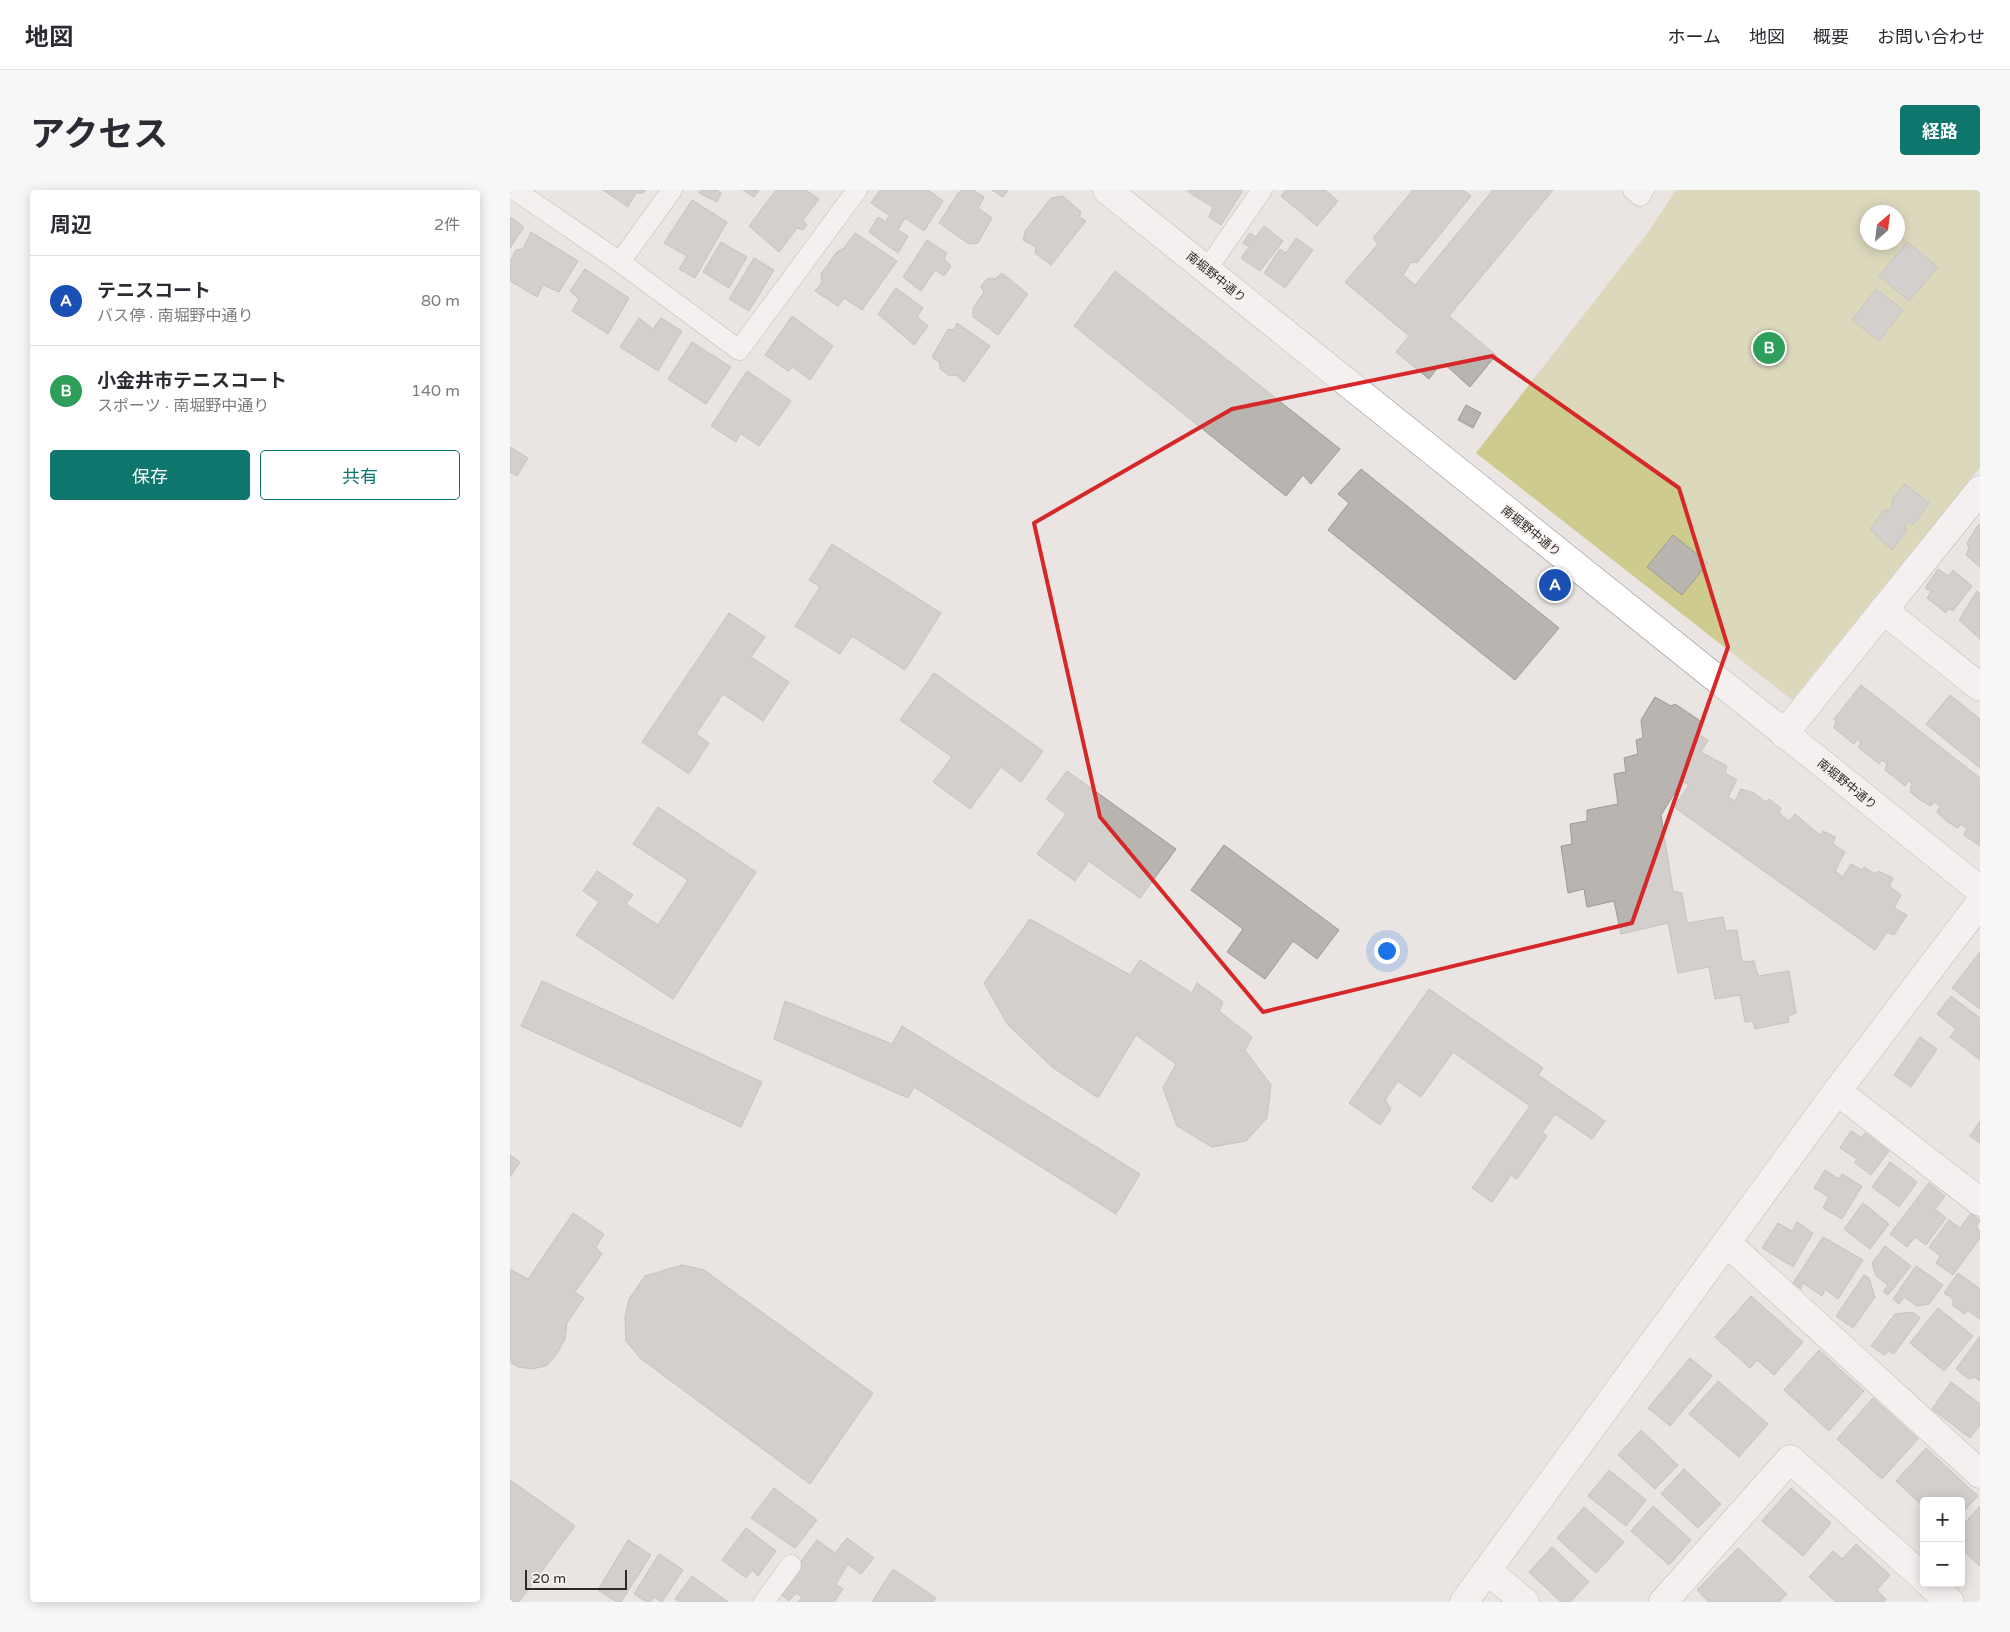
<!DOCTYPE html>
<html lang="ja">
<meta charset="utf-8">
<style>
body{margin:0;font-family:"Varela Round","Noto Sans JP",sans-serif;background:#f7f7f7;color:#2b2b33}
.controls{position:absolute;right:15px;bottom:15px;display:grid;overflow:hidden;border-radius:5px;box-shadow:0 2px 12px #0003}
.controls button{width:45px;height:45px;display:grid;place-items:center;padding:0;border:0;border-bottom:1px solid #e1e1e2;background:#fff;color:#2b2b33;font:25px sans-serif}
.compass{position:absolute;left:1350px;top:15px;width:45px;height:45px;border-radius:50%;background:#fff;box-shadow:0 2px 12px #0003;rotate:28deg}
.scale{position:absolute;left:15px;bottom:12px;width:102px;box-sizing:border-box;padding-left:5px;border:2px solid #2c2a29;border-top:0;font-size:14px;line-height:18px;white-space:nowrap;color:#2c2a29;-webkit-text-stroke:4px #f8f1ef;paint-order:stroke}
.you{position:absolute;left:876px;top:760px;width:18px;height:18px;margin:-12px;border:4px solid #fff;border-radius:50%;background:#1a73e8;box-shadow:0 0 0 8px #1a73e833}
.badge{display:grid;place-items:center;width:32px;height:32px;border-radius:50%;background:#0f766e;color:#fff;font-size:16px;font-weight:700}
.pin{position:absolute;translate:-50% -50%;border:2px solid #fff;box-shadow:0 1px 5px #0006}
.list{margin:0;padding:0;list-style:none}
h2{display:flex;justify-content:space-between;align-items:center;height:65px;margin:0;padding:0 20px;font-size:21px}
h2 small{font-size:16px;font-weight:400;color:#7c7c81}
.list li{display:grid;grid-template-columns:32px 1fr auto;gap:15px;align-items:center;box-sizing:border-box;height:90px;padding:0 20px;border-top:1px solid #e1e1e2}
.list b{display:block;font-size:19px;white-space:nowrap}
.list p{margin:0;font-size:16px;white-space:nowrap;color:#7c7c81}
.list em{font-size:16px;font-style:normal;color:#7c7c81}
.actions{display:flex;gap:10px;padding:15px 20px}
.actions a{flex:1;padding:11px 0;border:1px solid #0f766e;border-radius:5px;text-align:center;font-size:18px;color:#0f766e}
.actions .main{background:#0f766e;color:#fff}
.map{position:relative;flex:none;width:1470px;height:1412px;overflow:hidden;border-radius:5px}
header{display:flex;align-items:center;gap:30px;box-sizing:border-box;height:70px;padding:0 25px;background:#fff;border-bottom:1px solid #e1e1e2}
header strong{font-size:24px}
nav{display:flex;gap:28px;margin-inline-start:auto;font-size:18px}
.intro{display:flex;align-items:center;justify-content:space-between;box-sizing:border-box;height:120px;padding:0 30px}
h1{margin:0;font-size:35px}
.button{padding:12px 22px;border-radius:5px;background:#0f766e;color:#fff;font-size:18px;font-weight:700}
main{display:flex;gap:30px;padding:0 30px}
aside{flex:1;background:#fff;border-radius:5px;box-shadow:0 2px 12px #0003}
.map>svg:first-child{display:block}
</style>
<header>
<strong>地図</strong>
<nav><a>ホーム</a><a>地図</a><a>概要</a><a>お問い合わせ</a></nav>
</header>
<div class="intro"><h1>アクセス</h1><a class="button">経路</a></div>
<main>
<aside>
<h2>周辺<small>2件</small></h2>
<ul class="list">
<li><span class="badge" style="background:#1a4fb4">A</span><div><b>テニスコート</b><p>バス停 · 南堀野中通り</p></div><em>80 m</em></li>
<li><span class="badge" style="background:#2e9e5b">B</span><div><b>小金井市テニスコート</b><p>スポーツ · 南堀野中通り</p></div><em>140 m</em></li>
</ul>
<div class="actions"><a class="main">保存</a><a>共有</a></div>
</aside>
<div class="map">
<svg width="1470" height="1412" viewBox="0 0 1470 1412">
<rect width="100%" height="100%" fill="#eae4e2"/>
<path fill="#cdcb8e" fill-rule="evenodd" d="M 1166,0 L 1470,0 L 1470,277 L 1282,510 L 966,263 L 1139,41 ZM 1358,22 L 1388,22 L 1388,52 L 1358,52 Z"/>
<g fill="#b8b5b1" stroke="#9d9a96">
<path d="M 93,0 L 135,0 L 133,3 L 126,3 L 118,17 Z"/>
<path d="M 191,0 L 206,0 L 211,3 L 207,12 L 189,3 Z"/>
<path d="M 233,0 L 249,0 L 244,7 Z"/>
<path d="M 266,0 L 296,0 L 309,9 L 293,30 L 297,35 L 293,40 L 287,38 L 269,62 L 239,36 Z"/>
<path d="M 370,0 L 418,0 L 433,11 L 414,41 L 395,28 L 388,40 L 398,46 L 388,63 L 359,42 L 368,27 L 376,32 L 379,25 L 361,13 Z"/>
<path d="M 453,0 L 463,0 L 474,7 L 468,18 L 482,28 L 468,53 L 459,54 L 429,33 L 448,3 Z"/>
<path d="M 482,0 L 498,0 L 493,7 Z"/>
<path d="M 679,0 L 733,0 L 711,35 L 699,27 L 703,17 L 678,2 Z"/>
<path d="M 776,0 L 815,0 L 828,11 L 807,36 L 771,6 Z"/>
<path d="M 903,0 L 953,0 L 961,6 L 907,73 L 901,72 L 893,85 L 905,95 L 983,0 L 1043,0 L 939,126 L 986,165 L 960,197 L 932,172 L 919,189 L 886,162 L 899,146 L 835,92 L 868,54 L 863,48 Z"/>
<path d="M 553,6 L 571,22 L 569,27 L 576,31 L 541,75 L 525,63 L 526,57 L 513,50 L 515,41 L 541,8 Z"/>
<path d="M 182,10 L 217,32 L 185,88 L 169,79 L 177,66 L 154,53 Z"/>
<path d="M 0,27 L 14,37 L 0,58 Z"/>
<path d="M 754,36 L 773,51 L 750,81 L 731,68 L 739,57 L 733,53 L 740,43 L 746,47 Z"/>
<path d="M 21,42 L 68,71 L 49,102 L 33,95 L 27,107 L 0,91 L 0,71 L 6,60 L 13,59 Z"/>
<path d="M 345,43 L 387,71 L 352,120 L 334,108 L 328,116 L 305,101 L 312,92 L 311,84 L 327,62 L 334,58 Z"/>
<path d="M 786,48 L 803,60 L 775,98 L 754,83 L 770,59 L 776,63 Z"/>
<path d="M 417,50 L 437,63 L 434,69 L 441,76 L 434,86 L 425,80 L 411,101 L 393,87 Z"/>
<path d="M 211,52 L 237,67 L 219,98 L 193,82 Z"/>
<path d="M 1397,52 L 1428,77 L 1399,111 L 1369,86 Z"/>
<path d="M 244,68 L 264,80 L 239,121 L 219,109 Z"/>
<path d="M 75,79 L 119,108 L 98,144 L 62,121 L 69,109 L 60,101 Z"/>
<path d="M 605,81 L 830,259 L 801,294 L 793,285 L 776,306 L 564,136 Z"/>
<path d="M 492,83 L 518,104 L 488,145 L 463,127 L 463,118 L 474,102 L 471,96 L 478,88 L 485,89 Z"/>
<path d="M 386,98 L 413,118 L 407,127 L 418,136 L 404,155 L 368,124 Z"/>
<path d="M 1366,99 L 1393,120 L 1369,151 L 1342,130 Z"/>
<path d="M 282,126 L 323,156 L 300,190 L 283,177 L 278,181 L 255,165 Z"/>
<path d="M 129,128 L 143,139 L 151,128 L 172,141 L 148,181 L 110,157 Z"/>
<path d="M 447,133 L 480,156 L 454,192 L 446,185 L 440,186 L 430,179 L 430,173 L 422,167 L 438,139 L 444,140 Z"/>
<path d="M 182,152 L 221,177 L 196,214 L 158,189 Z"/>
<path d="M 237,181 L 281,211 L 249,256 L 230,243 L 226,252 L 201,236 Z"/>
<path d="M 956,215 L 971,223 L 963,238 L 948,230 Z"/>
<path d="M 0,257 L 18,268 L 7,286 L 0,282 Z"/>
<path d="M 851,279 L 1049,438 L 1005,490 L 818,340 L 839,313 L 828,304 Z"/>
<path d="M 1395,294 L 1419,313 L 1404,334 L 1398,331 L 1395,336 L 1397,340 L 1382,360 L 1360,339 L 1373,321 L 1381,320 L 1383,308 Z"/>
<path d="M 1468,335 L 1470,335 L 1470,377 L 1456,365 L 1459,358 L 1457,353 Z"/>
<path d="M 1163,345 L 1198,373 L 1172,405 L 1137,377 Z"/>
<path d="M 322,354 L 431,423 L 395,480 L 342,446 L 330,464 L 285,436 L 310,397 L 299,390 Z"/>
<path d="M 1428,379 L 1438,386 L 1443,380 L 1462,396 L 1443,421 L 1438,418 L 1436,423 L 1417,408 L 1421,401 L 1415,398 Z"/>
<path d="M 1467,401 L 1470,404 L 1470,449 L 1449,430 Z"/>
<path d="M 219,423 L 255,447 L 241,467 L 279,492 L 253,531 L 213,504 L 186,544 L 199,553 L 179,584 L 132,552 Z"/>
<path d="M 424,483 L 533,561 L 511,592 L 491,577 L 460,619 L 423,592 L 442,567 L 390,530 Z"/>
<path d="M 1351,495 L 1470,588 L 1470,656 L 1454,645 L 1457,638 L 1450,634 L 1448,638 L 1436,631 L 1427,622 L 1430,616 L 1424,612 L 1421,616 L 1410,610 L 1400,602 L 1402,594 L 1399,591 L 1395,596 L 1375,580 L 1377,573 L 1372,570 L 1369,574 L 1348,557 L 1351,553 L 1347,549 L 1344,554 L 1324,538 L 1326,532 L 1324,529 Z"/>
<path d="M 1440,505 L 1470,529 L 1470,578 L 1416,534 Z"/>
<path d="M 1145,507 L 1161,516 L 1165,514 L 1192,532 L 1187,544 L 1198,550 L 1191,562 L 1217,576 L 1215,583 L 1227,590 L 1218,607 L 1225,611 L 1231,599 L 1244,603 L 1256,612 L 1259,609 L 1271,618 L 1269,623 L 1279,631 L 1285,624 L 1310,645 L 1313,641 L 1325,647 L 1323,654 L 1335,662 L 1325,681 L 1333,687 L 1341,674 L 1352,680 L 1354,677 L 1365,684 L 1368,681 L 1383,688 L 1379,696 L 1391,705 L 1384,718 L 1397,725 L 1384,745 L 1377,742 L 1365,760 L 1164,617 L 1179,595 L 1172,591 L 1151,625 L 1163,701 L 1172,703 L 1177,733 L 1213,727 L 1216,741 L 1227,740 L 1232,772 L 1244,771 L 1248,786 L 1279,781 L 1286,823 L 1278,826 L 1279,832 L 1245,839 L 1243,831 L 1235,832 L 1230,805 L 1205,809 L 1199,777 L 1168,783 L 1158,733 L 1111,744 L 1104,711 L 1077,717 L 1074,699 L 1058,703 L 1051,656 L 1062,654 L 1060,634 L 1077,631 L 1077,620 L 1108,614 L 1104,584 L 1116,582 L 1114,568 L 1128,564 L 1126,550 L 1133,548 L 1131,530 Z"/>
<path d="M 557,581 L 666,659 L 630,708 L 579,671 L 565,691 L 527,664 L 556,624 L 536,609 Z"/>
<path d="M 148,617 L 246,682 L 163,809 L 66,745 L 89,712 L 73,701 L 87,681 L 123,705 L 116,714 L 148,735 L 178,690 L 123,654 Z"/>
<path d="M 714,655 L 829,740 L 807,769 L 783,751 L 755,789 L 717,762 L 733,739 L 681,700 Z"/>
<path d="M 520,729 L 620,785 L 630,770 L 682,803 L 687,793 L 713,812 L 709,821 L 742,847 L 735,860 L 761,895 L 757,928 L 736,951 L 702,957 L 667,936 L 653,898 L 666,874 L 626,845 L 588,908 L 542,877 L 498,835 L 474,793 Z"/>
<path d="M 1470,762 L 1470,819 L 1442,798 Z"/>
<path d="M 32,791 L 252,892 L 231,937 L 11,836 Z"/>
<path d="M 919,799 L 1033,878 L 1028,885 L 1095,931 L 1082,949 L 1045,924 L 1032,943 L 1037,946 L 1007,989 L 1001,985 L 982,1012 L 962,998 L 1020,916 L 943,862 L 911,907 L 888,891 L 875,910 L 881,919 L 870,935 L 839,913 Z"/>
<path d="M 1441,806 L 1470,828 L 1470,870 L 1440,847 L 1446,839 L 1427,824 Z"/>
<path d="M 275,811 L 382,854 L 392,836 L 630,984 L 606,1024 L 404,897 L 398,908 L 264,849 Z"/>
<path d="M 1410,847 L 1427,859 L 1401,897 L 1384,885 Z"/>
<path d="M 1470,931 L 1470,953 L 1460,946 Z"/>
<path d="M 1341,941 L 1351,947 L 1355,943 L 1379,961 L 1361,985 L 1345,973 L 1347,969 L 1330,958 Z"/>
<path d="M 0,965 L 10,972 L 0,987 Z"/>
<path d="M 1380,972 L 1407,992 L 1389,1017 L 1362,997 Z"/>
<path d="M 1315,980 L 1329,989 L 1332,984 L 1352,996 L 1332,1029 L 1313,1018 L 1319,1007 L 1304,998 Z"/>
<path d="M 1419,993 L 1435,1006 L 1425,1019 L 1436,1028 L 1416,1055 L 1405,1047 L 1397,1057 L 1380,1044 Z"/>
<path d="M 1353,1013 L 1379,1034 L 1360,1059 L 1334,1039 Z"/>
<path d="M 63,1023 L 94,1044 L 86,1057 L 92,1064 L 65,1102 L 74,1108 L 57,1133 L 55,1149 L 46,1165 L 36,1176 L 22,1179 L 8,1177 L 0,1172 L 0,1079 L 18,1089 Z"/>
<path d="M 1461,1023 L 1470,1030 L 1466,1037 L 1470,1041 L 1470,1048 L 1443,1085 L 1426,1073 L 1430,1066 L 1419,1057 L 1439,1030 L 1450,1038 Z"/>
<path d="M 1287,1032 L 1303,1043 L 1283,1077 L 1252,1058 L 1268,1033 L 1282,1041 Z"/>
<path d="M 1313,1047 L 1353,1070 L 1328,1109 L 1315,1099 L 1312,1106 L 1293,1093 L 1291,1099 L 1283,1093 Z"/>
<path d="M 1375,1056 L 1401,1076 L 1378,1105 L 1373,1102 L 1378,1095 L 1366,1086 L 1362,1073 Z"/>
<path d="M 172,1075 L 194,1080 L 363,1203 L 300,1294 L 130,1168 L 116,1151 L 115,1127 L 119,1109 L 135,1086 Z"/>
<path d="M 1406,1076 L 1433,1095 L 1419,1114 L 1407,1116 L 1394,1107 L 1389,1114 L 1383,1109 Z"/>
<path d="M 1448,1083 L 1470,1099 L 1470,1129 L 1457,1120 L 1455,1124 L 1442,1115 L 1444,1110 L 1434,1103 Z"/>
<path d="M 1354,1085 L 1359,1088 L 1365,1107 L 1343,1138 L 1326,1126 Z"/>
<path d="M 1241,1106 L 1293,1152 L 1264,1185 L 1247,1170 L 1240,1178 L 1205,1147 Z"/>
<path d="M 1428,1118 L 1463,1146 L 1434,1181 L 1400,1153 Z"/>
<path d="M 1403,1122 L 1410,1128 L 1384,1164 L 1378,1161 L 1375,1165 L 1361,1156 L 1385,1124 Z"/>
<path d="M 1470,1146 L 1470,1191 L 1464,1187 L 1459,1189 L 1446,1179 Z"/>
<path d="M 1309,1160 L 1354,1201 L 1319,1241 L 1274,1200 Z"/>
<path d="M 1180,1168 L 1202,1186 L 1160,1236 L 1138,1218 Z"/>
<path d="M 1208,1191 L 1258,1234 L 1229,1267 L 1179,1224 Z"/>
<path d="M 1441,1192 L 1470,1214 L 1470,1235 L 1460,1248 L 1422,1219 Z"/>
<path d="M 1363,1208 L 1408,1249 L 1372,1289 L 1327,1249 Z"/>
<path d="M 1131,1240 L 1168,1275 L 1145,1299 L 1108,1265 Z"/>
<path d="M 1416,1258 L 1468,1306 L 1451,1324 L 1451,1311 L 1414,1311 L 1414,1317 L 1386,1291 Z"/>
<path d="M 1174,1279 L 1211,1314 L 1188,1338 L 1151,1304 Z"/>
<path d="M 1099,1280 L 1136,1310 L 1116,1336 L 1078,1306 Z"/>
<path d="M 0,1290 L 65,1336 L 9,1412 L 0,1412 Z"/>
<path d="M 264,1298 L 307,1330 L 285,1358 L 241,1328 Z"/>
<path d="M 1281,1298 L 1321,1333 L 1293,1366 L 1252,1331 Z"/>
<path d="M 1143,1316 L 1181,1350 L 1159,1375 L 1121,1341 Z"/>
<path d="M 1470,1316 L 1470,1376 L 1451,1359 L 1451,1337 Z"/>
<path d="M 1074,1317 L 1114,1352 L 1086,1383 L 1047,1348 Z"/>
<path d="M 236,1338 L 266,1361 L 248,1386 L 242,1380 L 236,1388 L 212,1370 Z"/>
<path d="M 337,1348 L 364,1368 L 351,1384 L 338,1374 L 326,1394 L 333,1399 L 324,1412 L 288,1412 L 292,1407 L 286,1403 L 279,1411 L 268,1402 L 307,1350 L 325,1363 Z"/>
<path d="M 118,1350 L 141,1365 L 111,1412 L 107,1412 L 88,1400 Z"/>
<path d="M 1346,1354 L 1380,1385 L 1367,1400 L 1376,1409 L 1373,1412 L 1326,1412 L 1299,1387 L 1323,1361 L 1332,1369 Z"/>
<path d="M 1042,1357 L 1079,1392 L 1060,1412 L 1051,1412 L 1019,1382 Z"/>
<path d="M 1228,1358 L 1277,1404 L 1269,1412 L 1199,1412 L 1187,1400 Z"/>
<path d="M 149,1364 L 173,1380 L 152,1412 L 144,1407 L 140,1412 L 137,1412 L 124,1404 Z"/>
<path d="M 383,1379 L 426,1408 L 423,1412 L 362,1412 Z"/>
<path d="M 182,1386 L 218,1412 L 169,1412 L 165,1409 Z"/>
</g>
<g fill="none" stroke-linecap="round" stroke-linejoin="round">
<defs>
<g id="service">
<path d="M 5,0 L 110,72 L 229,160 L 347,0"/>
<path d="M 1123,0 L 1130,6 L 1134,0"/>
<path d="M 110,72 L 162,0"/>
<path d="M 697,79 L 752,0"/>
<path d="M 254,1412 L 281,1375"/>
</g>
<g id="minor">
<path d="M 1373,420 L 1470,497"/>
<path d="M 1274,544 L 1470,300"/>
<path d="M 1327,901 L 1470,1012"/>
<path d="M 1217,1053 L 1470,1284"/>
<path d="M 978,1381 L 1015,1412"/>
<path d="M 1419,1393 L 1440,1412"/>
<path d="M 954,1412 L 1327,901 L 1470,713"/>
<path d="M 1153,1412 L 1280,1269 L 1414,1388"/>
</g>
<path id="tertiary" d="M 597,0 L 1470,700"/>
</defs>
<use href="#service" stroke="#908b89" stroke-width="21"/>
<use href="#minor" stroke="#908b89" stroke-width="29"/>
<use href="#tertiary" stroke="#908b89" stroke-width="29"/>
<use href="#service" stroke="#fff" stroke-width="20"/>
<use href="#minor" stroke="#fff" stroke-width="28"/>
<use href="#tertiary" stroke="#fff" stroke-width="28"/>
</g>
<path d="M0 0H1470V1412H0ZM 982,166 L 1169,298 L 1218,457 L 1122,733 L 753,822 L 590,627 L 524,333 L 722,219 Z" fill="#eae4e2" fill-opacity=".55" fill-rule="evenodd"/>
<path fill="none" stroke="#d62828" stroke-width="4" stroke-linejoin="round" d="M 982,166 L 1169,298 L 1218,457 L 1122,733 L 753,822 L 590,627 L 524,333 L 722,219 Z"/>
<g text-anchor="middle" stroke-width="4" stroke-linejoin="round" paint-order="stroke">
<g font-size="12" fill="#2c2a29" stroke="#f8f1ef">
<text transform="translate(706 87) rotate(39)" y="4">南堀野中通り</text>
<text transform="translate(1021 341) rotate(39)" y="4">南堀野中通り</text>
<text transform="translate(1337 594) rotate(39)" y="4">南堀野中通り</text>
</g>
</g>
</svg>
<div class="controls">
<button>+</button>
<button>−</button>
</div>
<svg class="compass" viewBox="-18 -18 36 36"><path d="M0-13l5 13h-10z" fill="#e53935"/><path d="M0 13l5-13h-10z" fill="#7c7c81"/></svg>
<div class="scale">20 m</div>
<div class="you"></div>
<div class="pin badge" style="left:1045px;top:395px;background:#1a4fb4">A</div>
<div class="pin badge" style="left:1259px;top:158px;background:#2e9e5b">B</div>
</div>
</main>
